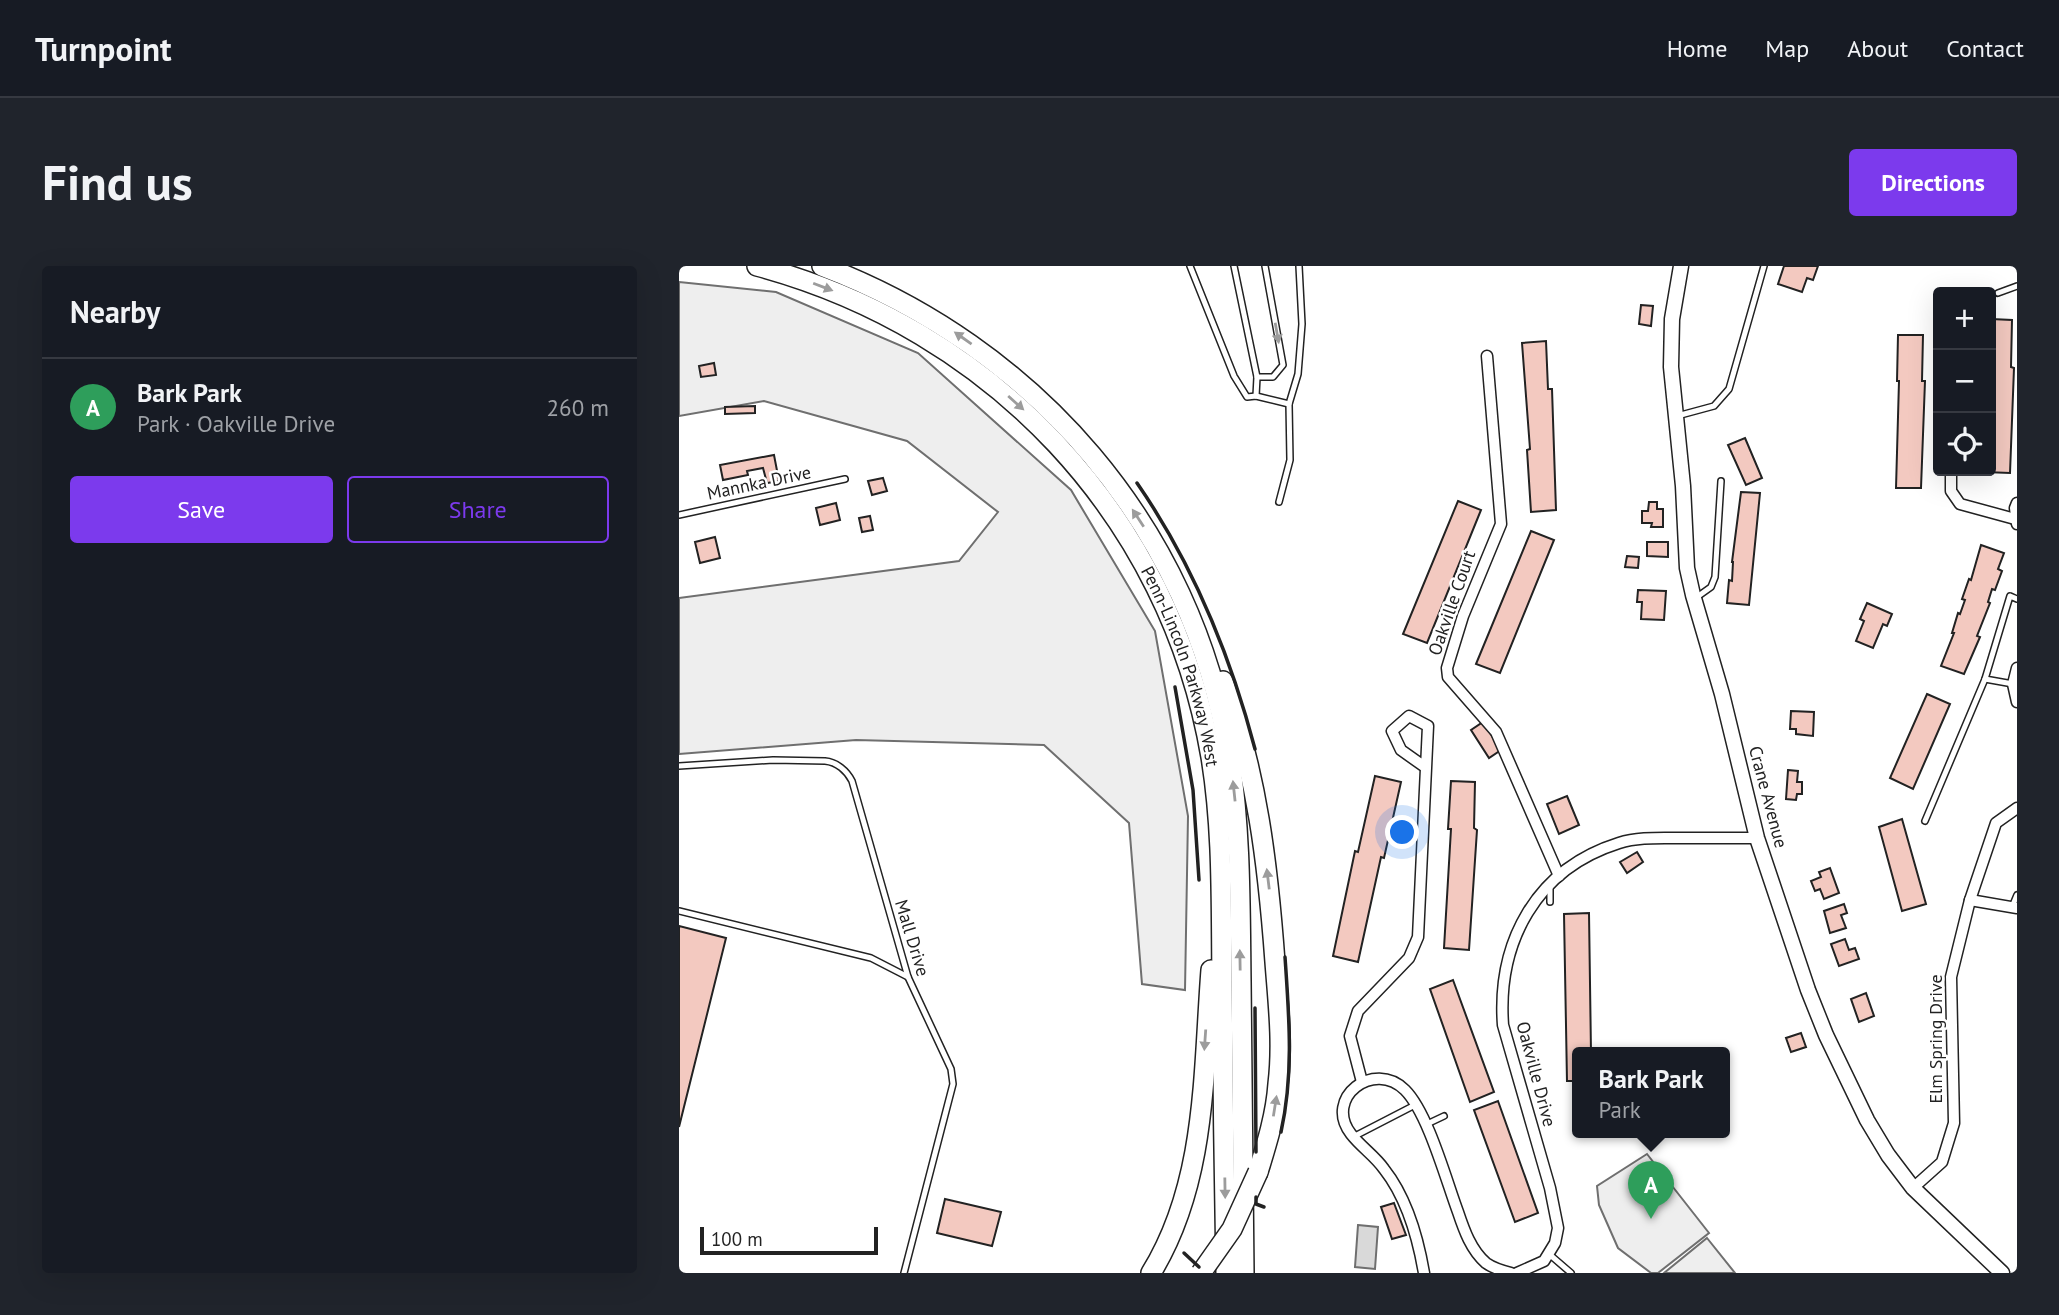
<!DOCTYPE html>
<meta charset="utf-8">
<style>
body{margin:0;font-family:"PT Sans",sans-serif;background:#20242c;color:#f1f3f6}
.controls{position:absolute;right:21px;top:21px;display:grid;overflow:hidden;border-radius:7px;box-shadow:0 7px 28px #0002}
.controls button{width:63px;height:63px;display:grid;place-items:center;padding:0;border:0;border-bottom:2px solid #363941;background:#171b24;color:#f1f3f6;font:35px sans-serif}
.scale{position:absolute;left:21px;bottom:18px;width:178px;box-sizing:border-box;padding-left:7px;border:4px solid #222;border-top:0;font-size:19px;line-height:24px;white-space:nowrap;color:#222;-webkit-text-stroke:5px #fff;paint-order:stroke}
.you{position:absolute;left:724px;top:567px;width:24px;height:24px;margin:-18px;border:5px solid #fff;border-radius:50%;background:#1a73e8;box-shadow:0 0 0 10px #1a73e833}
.badge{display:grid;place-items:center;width:46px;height:46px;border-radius:50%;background:#7c3aed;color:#fff;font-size:23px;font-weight:700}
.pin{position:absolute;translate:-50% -58px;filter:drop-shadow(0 2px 4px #0008)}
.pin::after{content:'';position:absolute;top:37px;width:24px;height:21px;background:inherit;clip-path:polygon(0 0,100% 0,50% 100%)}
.popup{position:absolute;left:893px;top:781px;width:158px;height:91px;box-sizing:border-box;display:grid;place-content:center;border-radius:7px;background:#171b24;filter:drop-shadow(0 2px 5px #0005);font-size:23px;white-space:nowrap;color:#9ea1a6}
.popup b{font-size:26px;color:#f1f3f6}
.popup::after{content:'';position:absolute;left:50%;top:100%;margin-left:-14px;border:14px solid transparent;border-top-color:#171b24}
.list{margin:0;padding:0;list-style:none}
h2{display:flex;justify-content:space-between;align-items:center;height:91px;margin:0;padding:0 28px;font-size:30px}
h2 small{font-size:23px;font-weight:400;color:#9ea1a6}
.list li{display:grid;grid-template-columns:46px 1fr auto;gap:21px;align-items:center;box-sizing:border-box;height:98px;padding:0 28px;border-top:2px solid #363941}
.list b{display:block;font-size:26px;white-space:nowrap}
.list p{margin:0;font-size:23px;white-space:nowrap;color:#9ea1a6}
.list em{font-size:23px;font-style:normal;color:#9ea1a6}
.actions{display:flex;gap:14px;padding:21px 28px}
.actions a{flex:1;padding:16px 0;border:2px solid #7c3aed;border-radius:7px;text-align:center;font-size:24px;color:#7c3aed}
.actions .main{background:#7c3aed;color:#fff}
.icon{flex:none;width:38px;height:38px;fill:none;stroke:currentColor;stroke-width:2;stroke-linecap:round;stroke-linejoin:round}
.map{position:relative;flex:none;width:1338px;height:1007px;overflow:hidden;border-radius:7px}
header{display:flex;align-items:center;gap:42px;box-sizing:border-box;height:98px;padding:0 35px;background:#171b24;border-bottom:2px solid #363941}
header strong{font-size:33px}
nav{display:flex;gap:38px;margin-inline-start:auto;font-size:24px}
.intro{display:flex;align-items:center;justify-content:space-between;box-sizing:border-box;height:168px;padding:0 42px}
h1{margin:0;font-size:49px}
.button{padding:18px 32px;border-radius:7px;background:#7c3aed;color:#fff;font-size:24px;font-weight:700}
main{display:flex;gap:42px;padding:0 42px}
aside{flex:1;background:#171b24;border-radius:7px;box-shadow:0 7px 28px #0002}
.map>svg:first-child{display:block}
</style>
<header>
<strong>Turnpoint</strong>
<nav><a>Home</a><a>Map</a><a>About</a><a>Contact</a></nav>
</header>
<div class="intro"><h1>Find us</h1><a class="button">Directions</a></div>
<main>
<aside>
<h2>Nearby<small></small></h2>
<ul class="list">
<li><span class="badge" style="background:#2e9e5b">A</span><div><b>Bark Park</b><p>Park · Oakville Drive</p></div><em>260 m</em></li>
</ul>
<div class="actions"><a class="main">Save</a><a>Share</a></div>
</aside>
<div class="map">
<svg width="1338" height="1007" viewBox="0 0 1338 1007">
<rect width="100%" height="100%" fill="#fff"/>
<g fill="#eee" stroke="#6f6f6f" stroke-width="2">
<path d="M 0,16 L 97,26 L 239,87 L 392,224 L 476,365 L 509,550 L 506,724 L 463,718 L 450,557 L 365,479 L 177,474 L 0,488 L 0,332 L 280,295 L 319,246 L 228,175 L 85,135 L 0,150 Z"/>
<path d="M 968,888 L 1030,967 L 979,1007 L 972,1007 L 939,982 L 920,939 L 918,920 Z"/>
<path d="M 1028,972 L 1056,1007 L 985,1007 Z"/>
</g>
<path fill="#d9d9d9" stroke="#6f6f6f" stroke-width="2" d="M 679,959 L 699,961 L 696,1003 L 676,1001 Z"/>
<g fill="#f3c9c0" stroke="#222" stroke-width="2">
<path d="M 1105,0 L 1139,0 L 1134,14 L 1128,12 L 1123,26 L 1099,18 Z"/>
<path d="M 962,39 L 974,40 L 972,60 L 960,58 Z"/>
<path d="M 1312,53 L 1333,54 L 1332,101 L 1335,102 L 1331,207 L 1305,206 L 1312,205 Z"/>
<path d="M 1219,69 L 1244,69 L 1243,115 L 1246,115 L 1242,222 L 1217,222 L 1220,115 L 1218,115 Z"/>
<path d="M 867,75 L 869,123 L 873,123 L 877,244 L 852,246 L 848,184 L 851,183 L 843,77 Z"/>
<path d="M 35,97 L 37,109 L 22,111 L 20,100 Z"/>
<path d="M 76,140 L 76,147 L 46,148 L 46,141 Z"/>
<path d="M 1066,172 L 1083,212 L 1067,219 L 1049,179 Z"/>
<path d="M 95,189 L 100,215 L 88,217 L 84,202 L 68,205 L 69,209 L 44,214 L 41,199 Z"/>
<path d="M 204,212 L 208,225 L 193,229 L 189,215 Z"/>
<path d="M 1062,226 L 1081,227 L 1070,339 L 1048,337 L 1050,314 L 1053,315 L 1054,296 L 1053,296 Z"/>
<path d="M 779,235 L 802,244 L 748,377 L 724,368 Z"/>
<path d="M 970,236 L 978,236 L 978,243 L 984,243 L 984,261 L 972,261 L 973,257 L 963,257 L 963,245 L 969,245 Z"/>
<path d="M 157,237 L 161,254 L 141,259 L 137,242 Z"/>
<path d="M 191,250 L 194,264 L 183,266 L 180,252 Z"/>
<path d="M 852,265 L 875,274 L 821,407 L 797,398 Z"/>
<path d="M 36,271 L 41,292 L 21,297 L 16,276 Z"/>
<path d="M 968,276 L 989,276 L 989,291 L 968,290 Z"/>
<path d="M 1302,279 L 1325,287 L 1319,303 L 1323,305 L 1316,324 L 1313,323 L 1309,336 L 1311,337 L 1298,370 L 1301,371 L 1285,408 L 1262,400 L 1275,367 L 1273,367 L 1279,347 L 1281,348 L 1286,334 L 1283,333 L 1290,313 L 1292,314 Z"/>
<path d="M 948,290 L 960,291 L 959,302 L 946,301 Z"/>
<path d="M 959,324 L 987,325 L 985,354 L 962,353 L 963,336 L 958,336 Z"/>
<path d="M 1188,337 L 1213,348 L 1208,360 L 1204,358 L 1194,382 L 1177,375 L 1185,355 L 1181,353 Z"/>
<path d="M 1248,428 L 1271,438 L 1234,523 L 1211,512 Z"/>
<path d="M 1112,445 L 1135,446 L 1134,470 L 1117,468 L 1117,463 L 1111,463 Z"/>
<path d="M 804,456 L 822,484 L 810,492 L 792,464 Z"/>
<path d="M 1109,504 L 1119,505 L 1118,516 L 1123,516 L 1123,528 L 1118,528 L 1117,534 L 1107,533 Z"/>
<path d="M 696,510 L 722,516 L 705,592 L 702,591 L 679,696 L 654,690 L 676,585 L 679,586 Z"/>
<path d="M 772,515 L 796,516 L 795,562 L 798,564 L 790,684 L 765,682 L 772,563 L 769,563 Z"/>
<path d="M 888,530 L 900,559 L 880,568 L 868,538 Z"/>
<path d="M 1223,553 L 1247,638 L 1223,645 L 1200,561 Z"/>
<path d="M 958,586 L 964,596 L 948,607 L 941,596 Z"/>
<path d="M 1151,602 L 1160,627 L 1145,633 L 1141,623 L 1136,625 L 1132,615 L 1142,611 L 1140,606 Z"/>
<path d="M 1165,638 L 1168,647 L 1162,649 L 1167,662 L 1151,667 L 1145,645 Z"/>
<path d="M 910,647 L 912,787 L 898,787 L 898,815 L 888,815 L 885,648 Z"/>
<path d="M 0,660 L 47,672 L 0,861 Z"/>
<path d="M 1166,673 L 1170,684 L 1176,682 L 1180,693 L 1160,700 L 1152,678 Z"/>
<path d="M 774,714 L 815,826 L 791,836 L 751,723 Z"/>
<path d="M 1187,727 L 1195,750 L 1180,756 L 1172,733 Z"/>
<path d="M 1122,767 L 1127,781 L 1112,786 L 1107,772 Z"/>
<path d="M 819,835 L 859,947 L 836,956 L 795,844 Z"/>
<path d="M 266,933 L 322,946 L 313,980 L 258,967 Z"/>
<path d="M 715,937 L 727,969 L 713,973 L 702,941 Z"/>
</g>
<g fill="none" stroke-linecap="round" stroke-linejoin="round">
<defs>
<g id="service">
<path d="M 511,0 L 555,110 L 568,131 L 577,130 L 610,138"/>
<path d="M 555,0 L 578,111 L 594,111 L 604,99 L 586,0"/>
<path d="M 1319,27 L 1338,20"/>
<path d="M 577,130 L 578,111"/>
<path d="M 998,150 L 1035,140 L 1050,123 L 1085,0"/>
<path d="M 600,236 L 611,194 L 610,138 L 619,108 L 623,58 L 620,0"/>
<path d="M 0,249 L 166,213"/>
<path d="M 1018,331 L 1032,321 L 1036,311 L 1042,215"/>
<path d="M 1334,418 L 1306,413 L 1331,330 L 1338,333"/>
<path d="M 0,500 L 94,494 L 146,495 C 158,496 168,505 173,515 L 229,711 L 272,803 L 274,818 L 225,1007"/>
<path d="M 1246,555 L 1306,413"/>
<path d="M 871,621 L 871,636"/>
<path d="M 1333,641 L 1338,629"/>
<path d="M 0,645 L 192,692 L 229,711"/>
<path d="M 746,859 L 765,850"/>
<path d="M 674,871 L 736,839"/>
<path d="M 870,988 L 892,1007"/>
</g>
<g id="minor">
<path d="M 808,90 L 822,258 L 784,350 L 768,402 L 769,411 L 817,466 L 880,610"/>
<path d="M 1272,205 L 1272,225 L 1281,238 L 1336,253"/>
<path d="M 1338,258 L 1336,242 L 1338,237"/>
<path d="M 1338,402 L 1334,418 L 1338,436"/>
<path d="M 1291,634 L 1338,642"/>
<path d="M 683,816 L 671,770 L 679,745 L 730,692 L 739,671 L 749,460 L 730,450 L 713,465 L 722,484 L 746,501"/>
<path d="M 1234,922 L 1263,896 L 1275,857 L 1272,711 L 1291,634 L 1317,557 L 1338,542"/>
<path d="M 745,1007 C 739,972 728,932 705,903 C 696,890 682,881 672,868 C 644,832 695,793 726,824 C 749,847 767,914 779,946 C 785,964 792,984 807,997 C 814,1002 824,1005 832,1007"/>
<path d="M 838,1007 L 865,995 L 876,977 L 879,962 L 871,922 L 824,759 C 818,676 857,603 940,577 C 958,571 979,572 998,572 C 1025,572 1052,572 1078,572"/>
</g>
<path id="tertiary" d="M 1002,0 L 993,53 L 992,101 L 1004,220 L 1008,302 L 1014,329 L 1043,428 L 1078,572 L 1129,724 L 1147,769 L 1188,854 L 1209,889 L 1234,922 L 1323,1007"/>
<g id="motorway">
<path id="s1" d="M 78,0 C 313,63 491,249 532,491 C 544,564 542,638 543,712 C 544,810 545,909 547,1007"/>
<path d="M 143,0 C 356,81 514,261 550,489 C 562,564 561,640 562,715 C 563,812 564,910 565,1007"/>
<path d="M 544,415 C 578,505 589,600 596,696 C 599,736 604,777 599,818 C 597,848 588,877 579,906"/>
<path d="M 472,1007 C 528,916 524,807 532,704"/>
</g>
</defs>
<use href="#service" stroke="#222" stroke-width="8"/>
<use href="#minor" stroke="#222" stroke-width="13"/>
<use href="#tertiary" stroke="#222" stroke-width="17"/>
<use href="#motorway" stroke="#222" stroke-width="22"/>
<use href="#service" stroke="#fff" stroke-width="5"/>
<use href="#minor" stroke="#fff" stroke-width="10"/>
<use href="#tertiary" stroke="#fff" stroke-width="14"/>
<use href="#motorway" stroke="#fff" stroke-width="19"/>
<defs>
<path id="motorway-bridge" d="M 522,1007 L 553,963 L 579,906"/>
</defs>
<use href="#motorway-bridge" stroke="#222" stroke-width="22" stroke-linecap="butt"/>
<use href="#motorway-bridge" stroke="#fff" stroke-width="19"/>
<g stroke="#222" stroke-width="3.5">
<path d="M 458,217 C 514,298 551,388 576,483"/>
<path d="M 496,421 L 514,524 L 520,614"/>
<path d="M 576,742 L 577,886"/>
<path d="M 602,866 C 615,807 610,750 606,691"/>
<path d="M 577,931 L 577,938 L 585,941"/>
<path d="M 505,987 L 520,1001"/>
</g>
</g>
<defs><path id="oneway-solid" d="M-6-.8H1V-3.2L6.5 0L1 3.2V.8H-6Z" transform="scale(1.75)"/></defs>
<g fill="#9c9c9c">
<use href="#oneway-solid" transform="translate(144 21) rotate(21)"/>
<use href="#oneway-solid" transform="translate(598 67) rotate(80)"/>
<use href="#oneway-solid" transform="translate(284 72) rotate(-145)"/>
<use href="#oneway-solid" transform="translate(337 137) rotate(42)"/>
<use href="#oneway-solid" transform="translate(459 252) rotate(-123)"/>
<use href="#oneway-solid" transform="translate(555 525) rotate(-96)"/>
<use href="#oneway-solid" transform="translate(589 613) rotate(-97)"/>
<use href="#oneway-solid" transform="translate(561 694) rotate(-91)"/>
<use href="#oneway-solid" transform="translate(526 774) rotate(94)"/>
<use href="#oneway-solid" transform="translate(596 840) rotate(-81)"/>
<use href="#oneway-solid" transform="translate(546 922) rotate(89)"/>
</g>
<g text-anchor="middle" stroke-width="5" stroke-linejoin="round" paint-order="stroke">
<g font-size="18" fill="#222" stroke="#fff">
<text transform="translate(80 217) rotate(-12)" y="6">Mannka Drive</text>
<text transform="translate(773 337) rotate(-71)" y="6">Oakville Court</text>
<text dy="6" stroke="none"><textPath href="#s1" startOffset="611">Penn-Lincoln Parkway West</textPath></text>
<text transform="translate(1089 531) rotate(75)" y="6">Crane Avenue</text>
<text transform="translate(233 672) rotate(73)" y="6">Mall Drive</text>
<text transform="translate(1257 773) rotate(-90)" y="6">Elm Spring Drive</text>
<text transform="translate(857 808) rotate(75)" y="6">Oakville Drive</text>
</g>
</g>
</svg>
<div class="controls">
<button>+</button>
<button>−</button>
<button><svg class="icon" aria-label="locate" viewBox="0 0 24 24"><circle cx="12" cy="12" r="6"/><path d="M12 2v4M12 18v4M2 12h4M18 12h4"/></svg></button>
</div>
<div class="scale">100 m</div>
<div class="you"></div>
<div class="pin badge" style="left:972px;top:953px;background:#2e9e5b">A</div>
<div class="popup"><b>Bark Park</b>Park</div>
</div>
</main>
